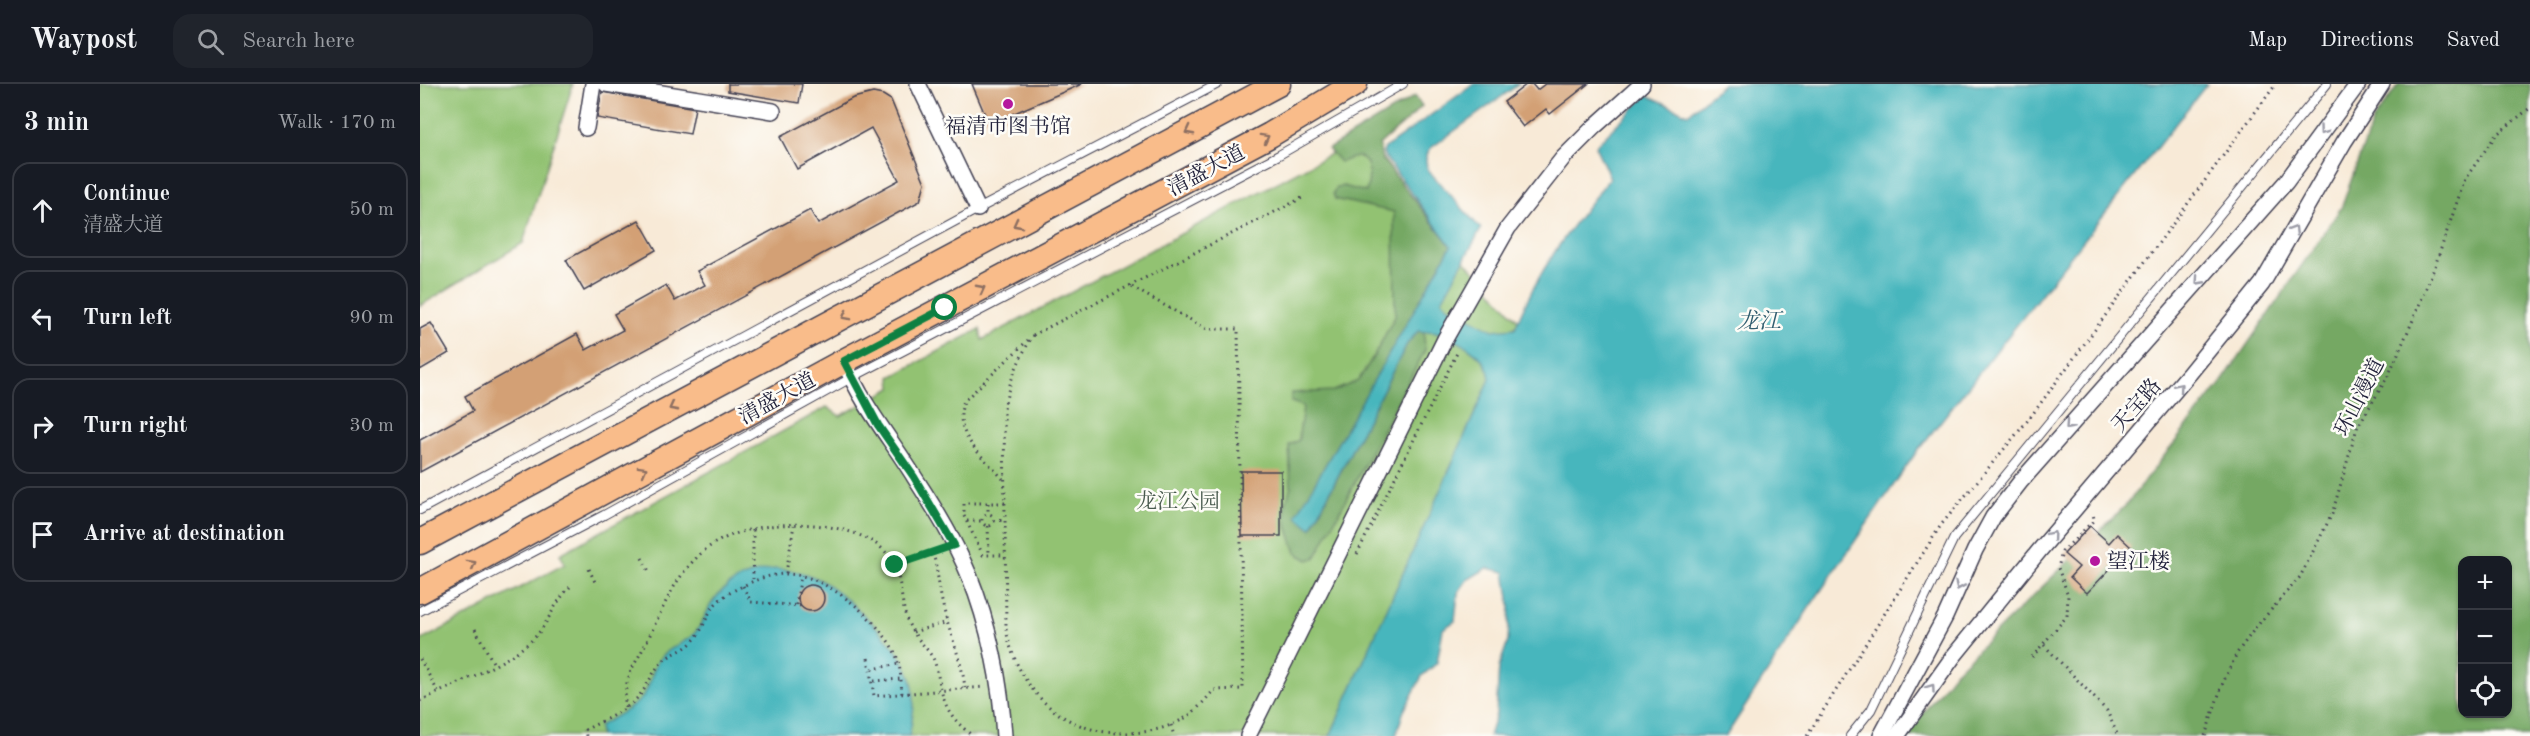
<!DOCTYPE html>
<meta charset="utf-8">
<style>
body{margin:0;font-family:"Old Standard TT","Noto Serif SC",serif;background:#20242c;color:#f1f3f6}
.controls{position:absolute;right:18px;bottom:18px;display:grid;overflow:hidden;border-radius:12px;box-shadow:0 2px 4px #0004}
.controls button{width:54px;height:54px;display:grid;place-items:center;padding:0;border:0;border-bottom:2px solid #363941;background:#171b24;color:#f1f3f6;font:30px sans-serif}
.stop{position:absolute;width:18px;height:18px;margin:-14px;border:4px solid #0b8043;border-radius:50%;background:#fff}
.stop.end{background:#0b8043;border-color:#fff;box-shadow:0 2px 6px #0008}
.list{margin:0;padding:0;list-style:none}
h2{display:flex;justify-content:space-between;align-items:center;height:78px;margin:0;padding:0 24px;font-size:26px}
h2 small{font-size:20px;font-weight:400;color:#9ea1a6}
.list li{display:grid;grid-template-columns:39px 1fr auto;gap:18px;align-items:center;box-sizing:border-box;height:96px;margin:0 12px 12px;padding:0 12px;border:2px solid #363941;border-radius:18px}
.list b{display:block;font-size:22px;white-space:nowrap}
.list p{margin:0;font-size:20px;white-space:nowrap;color:#9ea1a6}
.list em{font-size:20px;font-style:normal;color:#9ea1a6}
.icon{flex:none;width:33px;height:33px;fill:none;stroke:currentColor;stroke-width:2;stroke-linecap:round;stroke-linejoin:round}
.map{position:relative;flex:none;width:2110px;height:652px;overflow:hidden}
header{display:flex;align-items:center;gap:36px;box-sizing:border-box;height:84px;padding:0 30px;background:#171b24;border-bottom:2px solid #363941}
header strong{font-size:28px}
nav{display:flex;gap:33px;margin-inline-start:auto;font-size:21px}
.search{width:420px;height:54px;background:#20242c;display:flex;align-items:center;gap:15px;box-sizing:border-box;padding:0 21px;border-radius:18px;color:#9ea1a6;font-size:22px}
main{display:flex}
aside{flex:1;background:#171b24}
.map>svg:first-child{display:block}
</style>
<header>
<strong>Waypost</strong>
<div class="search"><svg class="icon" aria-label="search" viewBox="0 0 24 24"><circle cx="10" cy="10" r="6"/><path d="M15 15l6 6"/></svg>Search here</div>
<nav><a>Map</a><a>Directions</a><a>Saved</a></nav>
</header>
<main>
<aside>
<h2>3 min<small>Walk · 170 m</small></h2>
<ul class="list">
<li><svg class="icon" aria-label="ahead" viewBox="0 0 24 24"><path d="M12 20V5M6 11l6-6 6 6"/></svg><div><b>Continue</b><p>清盛大道</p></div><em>50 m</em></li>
<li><svg class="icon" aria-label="left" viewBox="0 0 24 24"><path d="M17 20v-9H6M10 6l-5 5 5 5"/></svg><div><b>Turn left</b></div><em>90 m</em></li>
<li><svg class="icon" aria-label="right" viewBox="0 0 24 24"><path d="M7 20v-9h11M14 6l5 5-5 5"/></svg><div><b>Turn right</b></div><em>30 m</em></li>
<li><svg class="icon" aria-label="arrive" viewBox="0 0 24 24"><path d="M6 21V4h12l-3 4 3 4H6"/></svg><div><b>Arrive at destination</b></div></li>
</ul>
</aside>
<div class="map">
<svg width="2110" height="652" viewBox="0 0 2110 652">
<rect width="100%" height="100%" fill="#fdfcf7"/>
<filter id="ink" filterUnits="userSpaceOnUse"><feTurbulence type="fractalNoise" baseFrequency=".0167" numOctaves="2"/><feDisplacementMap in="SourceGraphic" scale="12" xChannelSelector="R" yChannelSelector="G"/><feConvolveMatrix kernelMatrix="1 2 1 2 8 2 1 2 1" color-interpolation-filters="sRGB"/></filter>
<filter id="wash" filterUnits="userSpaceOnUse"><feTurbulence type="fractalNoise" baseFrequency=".008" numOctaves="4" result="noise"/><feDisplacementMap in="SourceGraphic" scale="24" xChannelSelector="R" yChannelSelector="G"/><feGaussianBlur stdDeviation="1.35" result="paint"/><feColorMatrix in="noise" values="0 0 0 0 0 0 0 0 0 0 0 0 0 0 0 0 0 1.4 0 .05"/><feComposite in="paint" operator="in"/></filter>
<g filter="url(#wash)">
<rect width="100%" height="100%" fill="#f8ead7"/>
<g fill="#92c272" stroke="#5a7256" stroke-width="1.5">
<path d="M 0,0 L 153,0 L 103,159 L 0,222 Z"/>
<path d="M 946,51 C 991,117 1045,177 1098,236 L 910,652 L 0,652 L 0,557 L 145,480 L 140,470 L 407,323 L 420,332 L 472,304 L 471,293 L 560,245 L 562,256 Z"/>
</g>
<g fill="#75a864" stroke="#4c6550" stroke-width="1.5" fill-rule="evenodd">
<path d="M 1979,0 L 2110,0 L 2110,652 L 1485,652 L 1535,588 L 1705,422 L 1801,299 L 1921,124 L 1953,36 ZM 2042,476 L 2088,476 L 2088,630 L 2042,630 Z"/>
<path d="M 995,12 L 1002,22 C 989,37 973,47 959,61 L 962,75 L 1031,162 L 876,432 L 892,443 L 987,260 L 998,247 L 1004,249 L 1005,266 L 895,474 L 888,476 L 876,469 L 867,442 L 865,422 L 871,402 L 869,361 L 879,356 C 879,343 882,334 883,322 L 871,318 L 871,309 L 914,307 L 938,297 L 955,270 L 975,232 L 974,128 L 915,115 L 913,109 L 916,104 L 923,102 L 946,108 C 949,99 953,77 939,73 C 933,72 926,77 920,78 L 908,65 Z"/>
</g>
<g fill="#46b6bd" stroke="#346c7c" stroke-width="1.5">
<path d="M 1054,0 L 1099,0 L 1011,64 C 1005,72 1005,76 1008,86 L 1061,145 L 1022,216 L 1027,222 L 1073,246 L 1095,244 C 1116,189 1153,139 1190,94 L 1175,62 L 1227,11 L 1268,30 L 1303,0 L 1787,0 L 1495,370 L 1389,524 L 1306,652 L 1069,652 L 1076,630 L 1079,583 L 1088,557 L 1090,521 L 1085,488 L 1067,484 L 1047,496 L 1038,509 L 1035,537 L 1023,545 L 1017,579 L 1002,592 L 983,629 L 976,652 L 910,652 L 1070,295 C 1068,270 1038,256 1016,248 C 1010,246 1004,249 998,247 L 987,260 L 891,444 L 876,432 L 1031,162 L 965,73 L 963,69 L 965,64 Z"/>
<path d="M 355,485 C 370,486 383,488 396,494 C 423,507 474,557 487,584 C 498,607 494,629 489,652 L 180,652 L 179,642 C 192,634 210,626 221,615 C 230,605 231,588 238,577 C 248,563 262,561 274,550 C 282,541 285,532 290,522 C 304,498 329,488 355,485 Z"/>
</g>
<g id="blocks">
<g fill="#d3a075">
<path d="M 308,0 L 382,0 L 379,19 L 308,7 Z"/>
<path d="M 552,0 L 662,0 L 569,40 Z"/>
<path d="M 1107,0 L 1112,0 L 1117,6 L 1125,0 L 1168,0 L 1130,30 L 1126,25 L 1103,43 L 1084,18 Z"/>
<path d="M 182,8 L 275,24 L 270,50 L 177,34 Z"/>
<path d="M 453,9 L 463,11 L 471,16 L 505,99 L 500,117 L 0,388 L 0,356 L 53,327 L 45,312 L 157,250 L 166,266 L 203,246 L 194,230 L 246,201 L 255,217 L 285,201 L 277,187 L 390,126 L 398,140 L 479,96 L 451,44 L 377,85 L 360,53 L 433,14 Z"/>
<path d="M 219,136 L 236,166 L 164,207 L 146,176 Z"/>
<path d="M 11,239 L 29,269 L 0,286 L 0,245 Z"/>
<path d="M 821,387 L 861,387 L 861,452 L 822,452 Z"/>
<path d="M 1670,442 L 1689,459 L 1697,450 L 1711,463 L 1667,509 L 1650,493 L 1659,483 L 1644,470 Z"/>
<circle cx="391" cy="514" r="13"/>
</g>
</g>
</g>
<g filter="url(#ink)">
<use href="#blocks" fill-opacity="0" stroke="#424052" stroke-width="1.5"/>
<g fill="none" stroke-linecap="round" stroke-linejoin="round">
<defs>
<g id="lane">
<path d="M 0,426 L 558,125 L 798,0"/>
<path d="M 0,527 L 184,431 L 431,294 L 859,71 L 983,0"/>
<path d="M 1430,652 L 1451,626 L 1534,454 L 1907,0"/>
</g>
<g id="street">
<path d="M 186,0 L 353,27"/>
<path d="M 498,0 L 558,125"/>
<path d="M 166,44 L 173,0"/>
<path d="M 424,277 C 442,321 471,355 495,394 C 515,425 535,457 549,491 C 569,540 581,599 584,652"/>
<path d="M 828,652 L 1025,255 L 1088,144 L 1143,74 L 1174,43 L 1222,0"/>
<path d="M 1461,652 L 1525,533 L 1555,466 L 1573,433 L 1601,397 L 1866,98 L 1938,0"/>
<path d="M 1477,652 L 1533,573 L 1619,467 L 1769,290 L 1842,200 L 1924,58 L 1962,0"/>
</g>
<g id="primary">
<path d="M 0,458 L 858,0"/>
<path d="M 0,507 L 424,277 L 850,51 L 935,0"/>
</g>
</defs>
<use href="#lane" stroke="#424052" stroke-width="10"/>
<use href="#street" stroke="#424052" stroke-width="18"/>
<use href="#primary" stroke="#424052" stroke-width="27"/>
<g stroke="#424052" stroke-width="3" stroke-dasharray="1.5 4.5" stroke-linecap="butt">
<path d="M 613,251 C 599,275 589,297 584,325 L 586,545 C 597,605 643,651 706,649 C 728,649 750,644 768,632 C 778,625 786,615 794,606 L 823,605 L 818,245 L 787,245 L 708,201"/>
<path d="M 613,251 L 882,114"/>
<path d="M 583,395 C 563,372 531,350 544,317 L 608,256"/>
<path d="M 568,419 L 568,431"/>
<path d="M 585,419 L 544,419 L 544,432 L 563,471 L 585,471"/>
<circle cx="568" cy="436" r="6"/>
<path d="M 547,437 L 563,437"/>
<path d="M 574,437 L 585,436"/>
<path d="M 568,442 L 569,470"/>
<path d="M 333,446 L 333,495"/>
<path d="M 513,469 C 518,488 519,507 524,526 C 530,552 542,576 545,604"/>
<path d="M 937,470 L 1038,267"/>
<path d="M 222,474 L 230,489"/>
<path d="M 475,481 L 522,466"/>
<path d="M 169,485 L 175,498"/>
<path d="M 366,489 L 374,441"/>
<path d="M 323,502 L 331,518 L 382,522"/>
<path d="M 376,521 L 381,491"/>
<path d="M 55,545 L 74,580"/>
<path d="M 493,548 L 528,538"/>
<path d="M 1624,561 L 1687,627 L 1698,652"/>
<path d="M 1612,573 L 1647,532 L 1648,511 L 1638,484 L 1642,468 L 1674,436 L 1673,428"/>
<path d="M 448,574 L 454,612 L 564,603"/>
<path d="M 0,575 L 18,608"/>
<path d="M 452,585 L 479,580"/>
<path d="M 454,597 L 481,595"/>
<path d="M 0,617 C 33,601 87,580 113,555 C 128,541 133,520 150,503"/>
<path d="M 205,624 C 204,588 215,583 229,553 C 245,520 256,490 285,466 C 324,434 418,431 459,462 C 484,481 478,510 487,536 C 493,552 505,561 513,574 C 516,580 517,589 519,596 C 524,623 531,635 553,652"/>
<path d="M 751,641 L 754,652"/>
<path d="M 166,652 L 165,646 C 183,636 205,628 219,612 C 228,602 232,588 242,578 C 252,568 264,568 275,555 C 283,545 286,533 293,523 C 301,513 312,507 323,502 C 365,481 391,489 428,516 C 444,527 468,552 476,571 C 481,583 481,598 482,611"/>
<path d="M 1387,652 L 1521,441 L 1609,335 L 1856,0"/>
<path d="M 1785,652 L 1802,601 L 1817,569 L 1836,543 L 1880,493 L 1912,430 L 1937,344 L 1968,292 L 1993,236 L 2015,182 L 2045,95 L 2076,51 L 2110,24"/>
</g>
<use href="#lane" stroke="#fff" stroke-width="8"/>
<use href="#street" stroke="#fff" stroke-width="15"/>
<use href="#primary" stroke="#f9bc8a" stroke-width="24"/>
</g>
<defs><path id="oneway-chevron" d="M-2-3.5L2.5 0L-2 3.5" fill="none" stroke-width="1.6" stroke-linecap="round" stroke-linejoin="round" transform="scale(1.5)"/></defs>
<g stroke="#8e6f62">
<use href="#oneway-chevron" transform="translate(769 47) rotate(152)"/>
<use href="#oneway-chevron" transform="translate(845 54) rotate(-29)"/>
<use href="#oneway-chevron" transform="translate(597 140) rotate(152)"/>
<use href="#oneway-chevron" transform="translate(561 205) rotate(-28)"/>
<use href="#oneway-chevron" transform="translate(426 232) rotate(152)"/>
<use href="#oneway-chevron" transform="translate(253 323) rotate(152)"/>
<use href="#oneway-chevron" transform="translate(223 386) rotate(-29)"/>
<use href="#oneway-chevron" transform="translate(52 480) rotate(-29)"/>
</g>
<g stroke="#9c9ca7">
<use href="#oneway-chevron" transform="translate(1903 47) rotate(126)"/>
<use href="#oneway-chevron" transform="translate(1874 146) rotate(-59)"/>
<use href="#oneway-chevron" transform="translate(1779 197) rotate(132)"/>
<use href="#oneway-chevron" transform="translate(1759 303) rotate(-49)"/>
<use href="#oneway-chevron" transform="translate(1649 342) rotate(132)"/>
<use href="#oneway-chevron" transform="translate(1632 451) rotate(-50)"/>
<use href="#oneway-chevron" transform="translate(1539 502) rotate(114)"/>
<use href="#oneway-chevron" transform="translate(1511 604) rotate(-55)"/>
</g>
</g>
<g fill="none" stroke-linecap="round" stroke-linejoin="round" filter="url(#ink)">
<path stroke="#0b8043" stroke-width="8" d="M 475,481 L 534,461 L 494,393 L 458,341 L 424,277 L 525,224"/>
</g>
<g fill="#b5179e" stroke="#fdfcf7" stroke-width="2">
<circle cx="588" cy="20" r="6"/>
<circle cx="1675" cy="477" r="6"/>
</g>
<g text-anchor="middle" stroke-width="5" stroke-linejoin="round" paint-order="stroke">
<g font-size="21" fill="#22223b" stroke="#fdfcf7">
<text x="588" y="49">福清市图书馆</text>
<text x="1687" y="484" text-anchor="start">望江楼</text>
</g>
<g font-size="21" fill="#22223b" stroke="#fdfcf7">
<text transform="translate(786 86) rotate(-28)" y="7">清盛大道</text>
<text transform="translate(1939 313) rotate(-63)" y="7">环山漫道</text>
<text transform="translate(357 314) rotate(-29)" y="7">清盛大道</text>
<text transform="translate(1716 321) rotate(-49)" y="7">天宝路</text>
</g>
<g font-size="21" fill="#495a4e" stroke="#fdfcf7">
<text x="758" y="424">龙江公园</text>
</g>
<g font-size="22" font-style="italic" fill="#305d6f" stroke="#fdfcf7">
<text x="1339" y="244">龙江</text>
</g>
</g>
</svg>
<div class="controls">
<button>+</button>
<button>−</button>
<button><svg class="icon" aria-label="locate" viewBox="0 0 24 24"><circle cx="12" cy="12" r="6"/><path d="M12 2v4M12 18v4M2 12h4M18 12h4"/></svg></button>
</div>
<div class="stop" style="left:525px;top:224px"></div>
<div class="stop end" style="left:475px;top:481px"></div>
</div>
</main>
